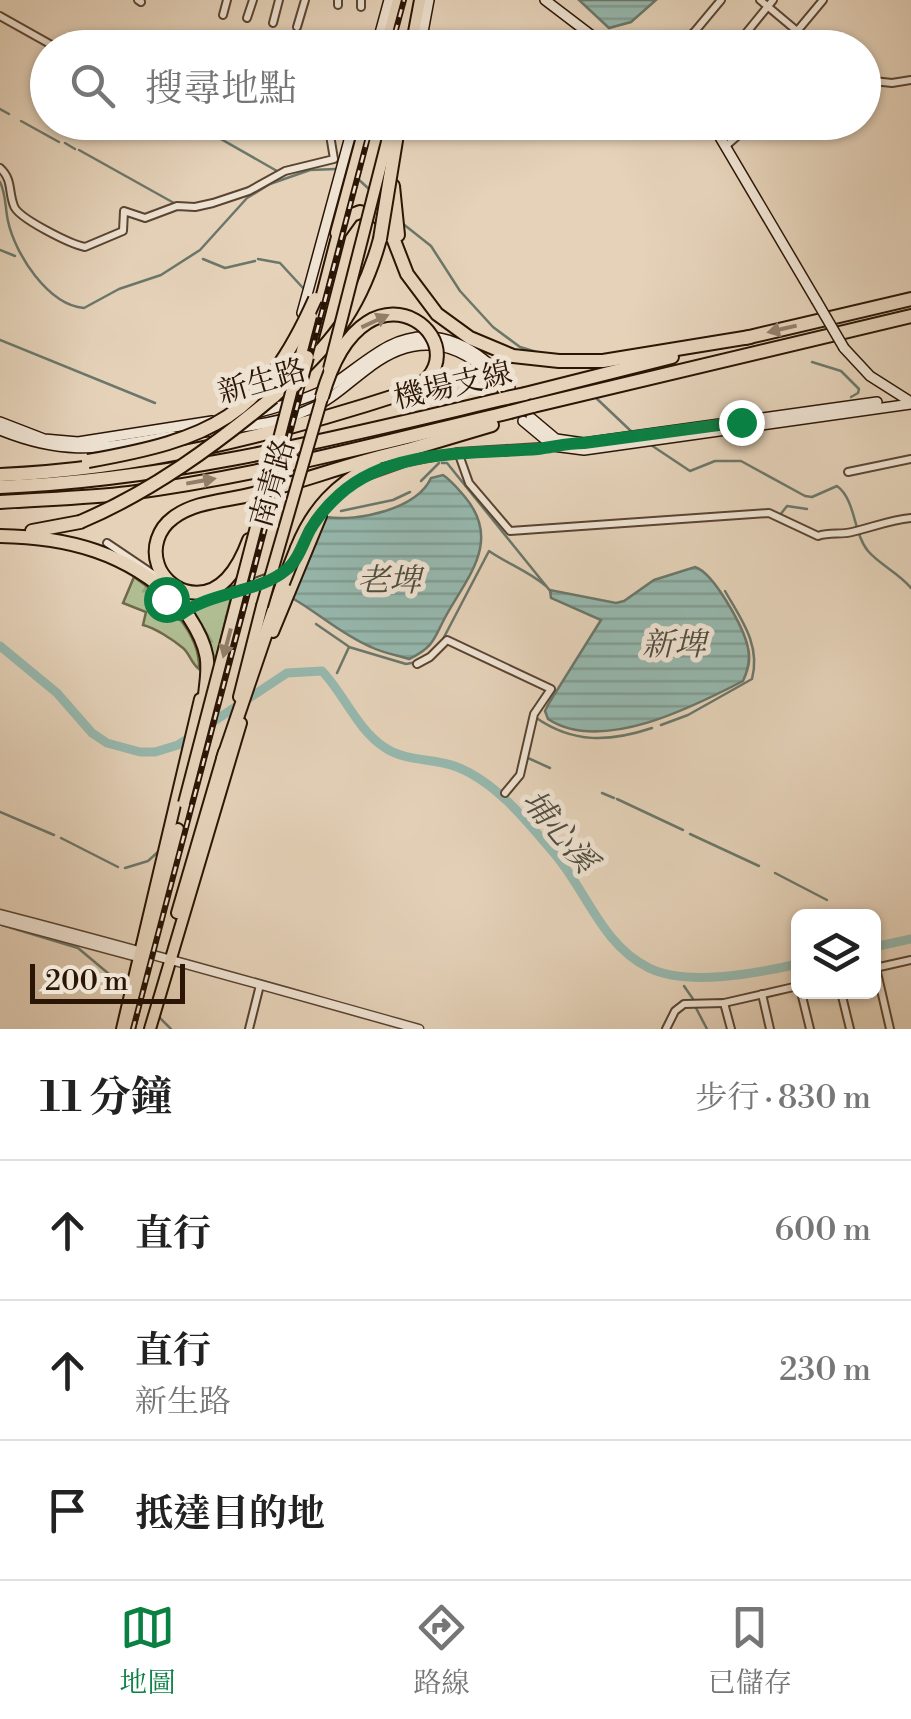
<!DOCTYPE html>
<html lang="zh-TW">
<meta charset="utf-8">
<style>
body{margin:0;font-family:"Libre Bodoni","Noto Serif TC",serif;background:#f2f2f2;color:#222}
.controls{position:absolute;right:30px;bottom:30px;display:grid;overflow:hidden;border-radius:15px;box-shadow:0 2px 8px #0004}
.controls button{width:90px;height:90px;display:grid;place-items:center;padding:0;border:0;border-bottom:2px solid #e0e0e0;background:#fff;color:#222;font:50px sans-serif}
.scale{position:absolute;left:30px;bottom:25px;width:155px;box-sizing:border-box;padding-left:10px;border:5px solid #2b1504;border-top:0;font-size:28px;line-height:35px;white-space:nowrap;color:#2b1504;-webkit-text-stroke:8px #eee2d2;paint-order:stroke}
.stop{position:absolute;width:30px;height:30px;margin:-22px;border:8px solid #0b8043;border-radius:50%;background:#fff}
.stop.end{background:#0b8043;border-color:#fff;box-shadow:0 2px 10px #0008}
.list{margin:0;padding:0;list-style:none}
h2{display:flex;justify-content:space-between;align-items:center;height:130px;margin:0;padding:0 40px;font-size:42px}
h2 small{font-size:32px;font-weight:400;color:#767676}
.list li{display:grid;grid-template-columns:65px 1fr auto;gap:30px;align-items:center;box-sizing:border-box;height:140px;padding:0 40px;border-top:2px solid #e0e0e0}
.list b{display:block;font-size:38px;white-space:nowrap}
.list p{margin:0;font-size:32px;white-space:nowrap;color:#767676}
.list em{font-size:32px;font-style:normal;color:#767676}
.icon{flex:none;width:55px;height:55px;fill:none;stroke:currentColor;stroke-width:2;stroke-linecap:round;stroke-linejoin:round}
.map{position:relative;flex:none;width:911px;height:1029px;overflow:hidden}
.search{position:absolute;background:#fff;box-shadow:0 2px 8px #0004;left:30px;right:30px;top:30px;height:110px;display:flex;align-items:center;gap:25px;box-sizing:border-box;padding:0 35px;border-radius:55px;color:#767676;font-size:38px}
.sheet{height:550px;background:#fff}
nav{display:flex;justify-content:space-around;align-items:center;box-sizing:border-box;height:140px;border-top:2px solid #e0e0e0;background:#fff;font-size:28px;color:#767676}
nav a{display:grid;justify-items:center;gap:5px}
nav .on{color:#0b8043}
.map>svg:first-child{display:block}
</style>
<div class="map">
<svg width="911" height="1029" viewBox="0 0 911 1029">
<defs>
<pattern id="forest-firs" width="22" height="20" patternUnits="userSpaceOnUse" patternTransform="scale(2.5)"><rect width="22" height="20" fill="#b0bd92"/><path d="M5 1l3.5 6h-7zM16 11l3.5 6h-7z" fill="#98a27c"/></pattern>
<pattern id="water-rules" width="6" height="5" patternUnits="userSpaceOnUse" patternTransform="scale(2.5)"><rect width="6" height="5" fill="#96b8ae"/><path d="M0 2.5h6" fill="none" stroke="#819d94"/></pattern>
</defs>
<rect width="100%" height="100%" fill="#e5d2b9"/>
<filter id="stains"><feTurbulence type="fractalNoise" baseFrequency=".002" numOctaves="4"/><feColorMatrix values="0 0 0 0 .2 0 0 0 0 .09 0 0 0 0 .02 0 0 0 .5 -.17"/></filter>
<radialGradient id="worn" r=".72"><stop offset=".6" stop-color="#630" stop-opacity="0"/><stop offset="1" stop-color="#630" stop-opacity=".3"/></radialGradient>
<g fill="url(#forest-firs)" stroke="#6e694b" stroke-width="2.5">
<path d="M 134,577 C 162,596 201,632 199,669 C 191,663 190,654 183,648 C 172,639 155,628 143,625 L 146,612 L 123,603 Z"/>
<path d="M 232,594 L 214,667 L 190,611 L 210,600 Z"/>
</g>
<g fill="url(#water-rules)" stroke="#6b776a" stroke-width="2.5">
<path d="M 579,0 L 656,0 L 631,22 L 609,28 Z"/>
<path d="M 443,475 C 452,481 458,489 465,497 C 501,540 469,575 447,614 C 434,637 436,646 409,659 C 396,655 383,653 371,647 C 342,635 317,612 292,598 L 326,517 C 358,522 417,509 431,478 Z"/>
<path d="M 695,567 C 714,573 744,628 748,648 C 751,660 748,670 743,681 C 693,707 601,754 548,719 L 545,711 L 549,703 L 601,620 L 551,598 L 550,590 L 616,603 L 624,601 L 654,580 Z"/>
</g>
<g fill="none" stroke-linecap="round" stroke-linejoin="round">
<g stroke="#6b776a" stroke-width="2.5">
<path d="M 0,109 L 9,114"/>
<path d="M 21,121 L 59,142"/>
<path d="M 191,122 L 277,171"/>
<path d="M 219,139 L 228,122"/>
<path d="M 65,143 L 75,149"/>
<path d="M 79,150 L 174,203"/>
<path d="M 357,178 L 369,189"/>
<path d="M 0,182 C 6,194 5,207 8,221 C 15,254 48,305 84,308 L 119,289 L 161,275 L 200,250 L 247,198 L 270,184 L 310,170 L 336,169"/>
<path d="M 402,223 L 431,246 L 460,291 L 493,327 L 520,347 L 543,354"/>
<path d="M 0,250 L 15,256"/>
<path d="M 203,259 L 225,268 L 255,261"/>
<path d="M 258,259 L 280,263 L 303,288"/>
<path d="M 0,340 L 155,403"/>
<path d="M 812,362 L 841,371 L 859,389 L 858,393 L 851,397"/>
<path d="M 595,397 L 633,433"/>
<path d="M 648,443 L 690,471 L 715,461 L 741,461 L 805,496 L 812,497 L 837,486 C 856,500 853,533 868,551 C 880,565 899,573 911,588"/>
<path d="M 442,463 L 447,463 L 551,592"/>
<path d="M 421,481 L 439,463"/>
<path d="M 341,511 L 393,500 L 410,492"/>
<path d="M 780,515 L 787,506 L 807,509"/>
<path d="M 316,624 L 348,646"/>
<path d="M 442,641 L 489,551 C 508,564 528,571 546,586"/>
<path d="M 337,673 L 349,647 L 406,664 L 417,662"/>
<path d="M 535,717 C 573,744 610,742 652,728"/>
<path d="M 661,725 L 688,715 L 752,679 C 761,645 741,619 725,591"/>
<path d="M 528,758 L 550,768"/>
<path d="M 602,793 L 614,798"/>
<path d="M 617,799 L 683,830"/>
<path d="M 0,812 L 54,835"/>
<path d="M 690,834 L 759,866"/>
<path d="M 61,838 L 118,867"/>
<path d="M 125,868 L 148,861 L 160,850"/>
<path d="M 775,873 L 827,900"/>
<path d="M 2,925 L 78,948 L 109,974"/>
<path d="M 117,981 L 127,990"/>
<path d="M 684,986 L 693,999"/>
<path d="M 696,1008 L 707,1029"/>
<path d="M 158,1016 L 171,1029"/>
</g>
<g stroke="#96b8ae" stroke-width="9">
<path d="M 0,646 L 57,693 L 92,733 L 107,743 L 140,752 L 155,752 L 178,745 L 287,673 L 322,671 C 344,694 357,729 384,747 C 405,762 434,758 457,767 C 498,783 531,826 558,858 C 588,895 603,945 649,968 C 688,987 758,973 798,964"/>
<path d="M 874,947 L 911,939"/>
</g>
<defs>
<g id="minor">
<path d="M 138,0 L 141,2"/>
<path d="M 760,0 L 797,31"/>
<path d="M 338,5 L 338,0"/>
<path d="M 361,7 L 361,0"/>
<path d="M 223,15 L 227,0"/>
<path d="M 0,16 L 57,48"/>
<path d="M 247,18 L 253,0"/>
<path d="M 273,23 L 279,0"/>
<path d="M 297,27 L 305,0"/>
<path d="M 693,33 L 711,48"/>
<path d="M 681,48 L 721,0"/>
<path d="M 734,48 L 773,0"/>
<path d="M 783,48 L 823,0"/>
<path d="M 864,80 L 892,83 L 911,80"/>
<path d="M 726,146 L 753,122"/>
<path d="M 0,168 C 13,180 8,191 14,206 C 18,218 70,244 85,247 L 123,231 L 124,211 L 145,218 L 177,206 L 195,207 L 213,203 L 249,191 L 285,171 L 334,159 L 330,135 L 318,122"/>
<path d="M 458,452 L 469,483 L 510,531 L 769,513 L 818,536 C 830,532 840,535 852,532 C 873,527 890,520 911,518"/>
<path d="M 848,472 L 911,459"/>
<path d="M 362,478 L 407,462 L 458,452 L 555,446"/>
<path d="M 107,543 L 156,576"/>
<path d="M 186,611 L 201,602 L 285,571"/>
<path d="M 417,664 L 430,657 L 447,640 L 551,689 L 534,714 L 520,775 L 505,793"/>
<path d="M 875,968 L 911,960"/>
<path d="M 876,968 L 890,1029"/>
<path d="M 801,992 L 810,1029"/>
<path d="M 841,992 L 850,1029"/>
<path d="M 762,994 L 770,1029"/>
<path d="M 724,1003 L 731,1029"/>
<path d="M 249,1029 L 260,985"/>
<path d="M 666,1029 L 675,1011 L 684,1004 L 724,1003 L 798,986"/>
</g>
<g id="tertiary">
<path d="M 0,914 C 140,950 279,990 419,1029"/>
<path d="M 0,920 L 141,958"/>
</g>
<g id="secondary">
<path d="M 545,0 L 608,48"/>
<path d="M 376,48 L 389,0"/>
<path d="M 420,48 L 429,0"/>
<path d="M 711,122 L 816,300"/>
<path d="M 302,313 L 354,122"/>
<path d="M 844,348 L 870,376 L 911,402"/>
<path d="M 257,413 C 279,406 303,401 324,390 C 346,377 366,358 389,346 C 437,322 482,349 510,388"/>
<path d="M 531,418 L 556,439 L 584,443 L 877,402"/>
<path d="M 523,421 L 553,446 L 584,450 L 911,404"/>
<path d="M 0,422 L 44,439 L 78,442 L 212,421"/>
<path d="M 0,430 C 69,458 103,447 173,436"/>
<path d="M 204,432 C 238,427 276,425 308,410 C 332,400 350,381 371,366 C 420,329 468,343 503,390"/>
</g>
<g id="primary">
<path d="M 385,48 L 398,0"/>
<path d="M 411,48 L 420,0"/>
<path d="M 336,233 L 366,122"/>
<path d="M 273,632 L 321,516"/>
<path d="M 239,697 L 262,606"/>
<path d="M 177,913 L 224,752"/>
<path d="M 122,1029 L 200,699"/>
<path d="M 129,1029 L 178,829"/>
<path d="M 150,1029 L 241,723"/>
</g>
<g id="motorway">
<path d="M 411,48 L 411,45"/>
<path d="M 393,186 L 398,235"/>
<path d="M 745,338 L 911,299"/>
<path d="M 307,357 L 339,233 L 352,215 L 360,212 L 377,216 L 388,225 L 407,274 L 437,314 L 470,338 L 513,356 L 559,361 L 603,361 L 750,337"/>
<path d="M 525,394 L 672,357"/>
<path d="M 273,397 C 329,347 360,312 380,239"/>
<path d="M 533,406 L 911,316"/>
<path d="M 401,452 L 492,425"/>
<path d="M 0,475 C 138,469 272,436 404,393"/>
<path d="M 0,487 C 171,480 336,438 502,399"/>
<path d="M 0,502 C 43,499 87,498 129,493 C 258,476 384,442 510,412"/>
<path d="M 32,531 L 80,522"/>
<path d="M 0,536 C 69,537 127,553 177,601"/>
<path d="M 249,540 C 239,567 220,601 185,591 C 173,587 162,577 158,565 C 152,548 158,529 173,518 C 195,501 227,501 253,494 C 305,481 355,461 408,450"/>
<path d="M 297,548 C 313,508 336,485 374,464"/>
<path d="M 189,617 C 222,667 200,679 204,729"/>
<path d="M 223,759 L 283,583"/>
</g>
</defs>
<use href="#minor" stroke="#5a4431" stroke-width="10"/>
<use href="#tertiary" stroke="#5a4431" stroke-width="11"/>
<use href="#secondary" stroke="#2b1504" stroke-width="12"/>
<use href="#primary" stroke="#2b1504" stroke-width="14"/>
<use href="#motorway" stroke="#2b1504" stroke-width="16"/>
<use href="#minor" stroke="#eee2d2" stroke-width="6"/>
<use href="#tertiary" stroke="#eee2d2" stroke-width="8"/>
<use href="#secondary" stroke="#eee2d2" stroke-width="9"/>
<use href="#primary" stroke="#e5d2b9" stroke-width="10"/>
<use href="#motorway" stroke="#e5d2b9" stroke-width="12"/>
<defs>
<g id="rail">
<path d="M 391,48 L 404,0"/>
<path d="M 133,1029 L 372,122"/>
</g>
</defs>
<use href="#rail" stroke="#2b1504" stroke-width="6"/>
<use href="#rail" stroke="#eee2d2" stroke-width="2.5" stroke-dasharray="8" stroke-linecap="butt"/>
<defs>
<path id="secondary-bridge" d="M 816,300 L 844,348"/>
<g id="primary-bridge">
<path d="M 329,369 L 392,122"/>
<path d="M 262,606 L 324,391"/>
<path d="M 184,803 L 311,316"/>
</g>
<g id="motorway-bridge">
<path d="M 380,239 L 399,122"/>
<path d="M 294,386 L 302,376 L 307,357"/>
<path d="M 322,397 C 368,234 497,357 404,393"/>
<path d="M 502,399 L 525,394"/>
<path d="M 510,412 L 533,406"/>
<path d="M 88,461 C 211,439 262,418 315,299"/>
<path d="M 80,522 C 151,492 214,446 273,397"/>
<path d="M 283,583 L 297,548"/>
<path d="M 177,601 L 189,617"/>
</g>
</defs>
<use href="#secondary-bridge" stroke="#2b1504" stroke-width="12" stroke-linecap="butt"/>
<use href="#primary-bridge" stroke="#2b1504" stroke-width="14" stroke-linecap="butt"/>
<use href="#motorway-bridge" stroke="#2b1504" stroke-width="16" stroke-linecap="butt"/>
<use href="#secondary-bridge" stroke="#eee2d2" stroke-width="9"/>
<use href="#primary-bridge" stroke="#e5d2b9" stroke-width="10"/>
<use href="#motorway-bridge" stroke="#e5d2b9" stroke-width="12"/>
</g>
<defs><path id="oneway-solid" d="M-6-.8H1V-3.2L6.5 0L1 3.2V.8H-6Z" transform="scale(2.5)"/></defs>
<g fill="#917d68">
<use href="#oneway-solid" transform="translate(375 321) rotate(-25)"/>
<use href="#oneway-solid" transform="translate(782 329) rotate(167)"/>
<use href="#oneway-solid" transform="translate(201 481) rotate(-10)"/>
<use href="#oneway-solid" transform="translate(227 643) rotate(105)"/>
</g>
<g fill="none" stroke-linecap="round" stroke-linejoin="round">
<path stroke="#0b8043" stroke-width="12" d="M 166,599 L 180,615 C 211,591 259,593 286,570 C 298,561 303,543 310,530 C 317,518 329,504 339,495 C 389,448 475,454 538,449 C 554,447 567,443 584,443 L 741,422"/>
</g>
<g text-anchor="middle" stroke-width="10" stroke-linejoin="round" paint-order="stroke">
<g font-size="30" fill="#2b1504" stroke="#eee2d2">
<text transform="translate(262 381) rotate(-16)" y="10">新生路</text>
<text transform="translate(453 385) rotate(-13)" y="10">機場支線</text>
<text transform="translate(272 483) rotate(-74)" y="10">南青路</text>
</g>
<g font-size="32" font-style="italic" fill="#504e40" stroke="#eee2d2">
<text x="389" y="591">老埤</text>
<text x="674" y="655">新埤</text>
<text transform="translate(560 831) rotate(50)" y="11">埔心溪</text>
</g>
</g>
<rect width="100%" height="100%" filter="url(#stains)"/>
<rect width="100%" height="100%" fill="url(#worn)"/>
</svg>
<div class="controls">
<button><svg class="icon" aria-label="layers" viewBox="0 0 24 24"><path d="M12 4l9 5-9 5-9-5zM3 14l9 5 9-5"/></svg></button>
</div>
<div class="scale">200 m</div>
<div class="stop" style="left:166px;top:599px"></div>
<div class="stop end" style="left:741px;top:422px"></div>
<div class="search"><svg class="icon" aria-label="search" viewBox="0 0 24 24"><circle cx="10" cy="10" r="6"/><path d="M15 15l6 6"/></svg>搜尋地點</div>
</div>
<section class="sheet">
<h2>11 分鐘<small>步行 · 830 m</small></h2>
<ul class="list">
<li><svg class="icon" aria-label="ahead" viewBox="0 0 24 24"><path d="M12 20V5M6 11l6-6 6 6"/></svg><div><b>直行</b></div><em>600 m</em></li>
<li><svg class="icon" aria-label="ahead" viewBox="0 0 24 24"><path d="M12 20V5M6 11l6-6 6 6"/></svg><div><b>直行</b><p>新生路</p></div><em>230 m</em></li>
<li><svg class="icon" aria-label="arrive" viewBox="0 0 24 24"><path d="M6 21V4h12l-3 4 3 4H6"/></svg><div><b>抵達目的地</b></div></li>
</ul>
</section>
<nav>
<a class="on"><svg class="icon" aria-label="map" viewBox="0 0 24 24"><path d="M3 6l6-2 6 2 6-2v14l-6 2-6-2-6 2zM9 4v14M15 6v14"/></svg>地圖</a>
<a><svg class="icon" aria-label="directions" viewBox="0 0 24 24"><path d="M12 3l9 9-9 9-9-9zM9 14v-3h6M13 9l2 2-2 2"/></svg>路線</a>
<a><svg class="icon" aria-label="saved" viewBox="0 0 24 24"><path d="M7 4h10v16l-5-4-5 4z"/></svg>已儲存</a>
</nav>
